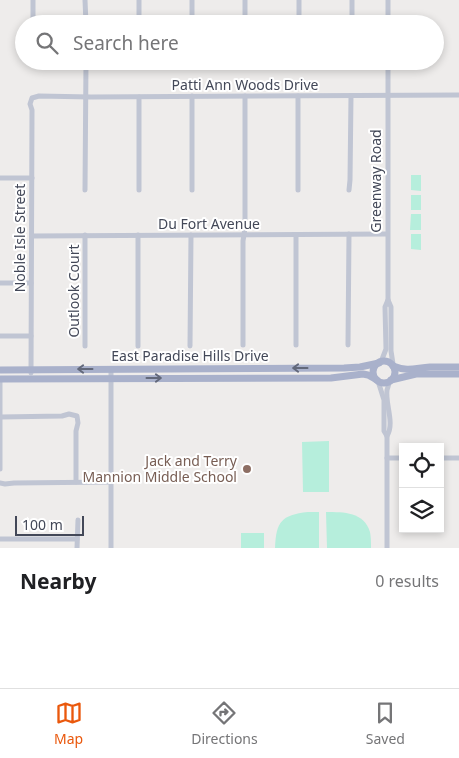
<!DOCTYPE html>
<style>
body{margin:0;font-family:"Noto Sans",sans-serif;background:#f2f2f2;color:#202124}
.controls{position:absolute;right:15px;bottom:15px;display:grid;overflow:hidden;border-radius:0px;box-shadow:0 2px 8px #0003}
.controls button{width:45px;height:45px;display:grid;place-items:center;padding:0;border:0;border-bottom:1px solid #e0e0e0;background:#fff;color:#202124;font:25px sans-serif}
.scale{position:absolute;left:15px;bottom:12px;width:69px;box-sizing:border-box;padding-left:5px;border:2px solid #434858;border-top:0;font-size:14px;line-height:18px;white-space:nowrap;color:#434858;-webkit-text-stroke:4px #fff;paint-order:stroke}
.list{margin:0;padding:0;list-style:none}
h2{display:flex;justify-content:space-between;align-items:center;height:65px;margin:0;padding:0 20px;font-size:21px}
h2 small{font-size:16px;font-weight:400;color:#757577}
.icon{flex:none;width:28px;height:28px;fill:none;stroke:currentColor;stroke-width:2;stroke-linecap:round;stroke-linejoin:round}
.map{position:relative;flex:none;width:459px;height:548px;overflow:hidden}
.search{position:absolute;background:#fff;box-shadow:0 2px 8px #0003;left:15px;right:15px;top:15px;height:55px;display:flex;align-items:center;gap:12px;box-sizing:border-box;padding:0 18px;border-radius:28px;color:#757577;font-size:19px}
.sheet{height:140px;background:#fff}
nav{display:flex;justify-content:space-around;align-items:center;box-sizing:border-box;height:70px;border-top:1px solid #e0e0e0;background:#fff;font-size:14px;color:#757577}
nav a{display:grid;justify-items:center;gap:2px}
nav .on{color:#ea580c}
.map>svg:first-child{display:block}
</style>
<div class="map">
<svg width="459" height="548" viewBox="0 0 459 548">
<rect width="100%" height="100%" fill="#eeeceb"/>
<g fill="#b6eedc">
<path d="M 411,175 L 421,175 L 421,191 L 411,190 Z"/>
<rect x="411" y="195" width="10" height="15"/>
<path d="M 411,214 L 421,214 L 421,230 L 410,230 Z"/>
<path d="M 411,234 L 421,234 L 421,250 L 411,249 Z"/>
<path d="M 329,441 L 329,492 L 303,492 L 302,442 Z"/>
<path d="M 308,512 L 319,512 L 319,548 L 275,548 C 276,522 281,515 308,512 Z"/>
<path d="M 326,512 C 344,512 364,512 370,532 C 371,537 371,543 371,548 L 327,548 Z"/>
<rect x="241" y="533" width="23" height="15"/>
</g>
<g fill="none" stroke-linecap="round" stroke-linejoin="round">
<g stroke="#c0c5d3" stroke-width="5">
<path d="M 85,0 L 86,24"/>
<path d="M 192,0 L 192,24"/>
<path d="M 352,0 L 352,24"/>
<path d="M 33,24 L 33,0"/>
<path d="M 139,24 L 139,0"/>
<path d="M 245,24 L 245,0"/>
<path d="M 299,24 L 299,0"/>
<path d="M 388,24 L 388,0"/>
<path d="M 388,61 L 388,300 L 391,307 L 391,351 L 393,364"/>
<path d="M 192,96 L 192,190"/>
<path d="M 0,178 L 32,178"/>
<path d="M 85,190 L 86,61"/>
<path d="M 139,190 L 139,97"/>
<path d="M 298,190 L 298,96"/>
<path d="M 349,190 L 350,180 L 351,96"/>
<path d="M 32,236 L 387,234"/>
<path d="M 0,283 L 31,283"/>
<path d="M 0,336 L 31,336"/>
<path d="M 243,345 L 243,241 L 245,228 L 245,96"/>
<path d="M 296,345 L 296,235"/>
<path d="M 348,345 L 349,234"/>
<path d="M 85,346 L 85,235"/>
<path d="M 138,346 L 138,235"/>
<path d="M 190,346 L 191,235"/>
<path d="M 381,362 L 386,349 L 385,307 L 388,300"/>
<path d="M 111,369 L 111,548"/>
<path d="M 31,373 L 32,110 L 30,104 L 32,98 L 39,96 L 91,97 L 459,95"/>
<path d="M 378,381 L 384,400 L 384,431 L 387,436 L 387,548"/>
<path d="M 1,417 L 62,416 L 69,414 L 77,416 L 78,423 L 76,431 L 76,482"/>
<path d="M 387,436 C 395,423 385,404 387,390 C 388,387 389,384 389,382"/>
<path d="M 387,458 L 403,458"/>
<path d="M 440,458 L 459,458"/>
<path d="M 0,469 L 0,379"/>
<path d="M 0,483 L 5,484 L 14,483 L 112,482"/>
<path d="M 0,539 L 77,539"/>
<path d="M 77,548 L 78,520"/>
</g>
<g stroke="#a9b1cb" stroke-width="7">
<circle cx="384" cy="372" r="11"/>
<path d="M 393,366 C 408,372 415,368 430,367 C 440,367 449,367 459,367"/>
<path d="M 0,370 L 344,368 L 360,367 L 379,363"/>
<path d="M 0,379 L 331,378 L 363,374 L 368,375 L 377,380"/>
<path d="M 391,380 L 416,374 L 459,374"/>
</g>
</g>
<defs><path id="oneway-shaft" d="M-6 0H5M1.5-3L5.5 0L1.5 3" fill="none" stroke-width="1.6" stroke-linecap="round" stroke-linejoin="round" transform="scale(1.25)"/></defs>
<g stroke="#62687a">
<use href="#oneway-shaft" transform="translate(300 368) rotate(180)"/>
<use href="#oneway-shaft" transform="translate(85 369) rotate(-180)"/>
<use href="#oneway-shaft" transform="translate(154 378)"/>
</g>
<circle fill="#8d6e63" stroke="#fff" stroke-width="2" cx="247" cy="469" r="5"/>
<g text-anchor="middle" stroke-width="4" stroke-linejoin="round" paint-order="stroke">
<g font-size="14" fill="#434858" stroke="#fff">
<text x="245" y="90">Patti Ann Woods Drive</text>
<text transform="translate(376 181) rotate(-90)" y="5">Greenway Road</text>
<text x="209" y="229">Du Fort Avenue</text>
<text transform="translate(20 238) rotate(-90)" y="5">Noble Isle Street</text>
<text transform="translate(74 291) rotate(-90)" y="5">Outlook Court</text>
<text x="190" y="361">East Paradise Hills Drive</text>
</g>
<g font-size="14" fill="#785e54" stroke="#fff" text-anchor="end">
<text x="237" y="466">Jack and Terry<tspan x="237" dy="16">Mannion Middle School</tspan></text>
</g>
</g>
</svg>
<div class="controls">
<button><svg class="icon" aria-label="locate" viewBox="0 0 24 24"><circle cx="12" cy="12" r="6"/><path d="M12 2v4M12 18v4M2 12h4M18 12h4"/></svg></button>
<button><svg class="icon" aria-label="layers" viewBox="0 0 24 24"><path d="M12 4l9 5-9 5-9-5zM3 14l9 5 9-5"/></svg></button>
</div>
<div class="scale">100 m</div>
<div class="search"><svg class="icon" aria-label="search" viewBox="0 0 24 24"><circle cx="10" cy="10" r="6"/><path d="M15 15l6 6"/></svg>Search here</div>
</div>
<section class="sheet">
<h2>Nearby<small>0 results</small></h2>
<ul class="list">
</ul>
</section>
<nav>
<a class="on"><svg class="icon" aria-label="map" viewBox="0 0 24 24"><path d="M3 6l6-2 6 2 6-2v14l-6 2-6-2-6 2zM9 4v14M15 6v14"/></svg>Map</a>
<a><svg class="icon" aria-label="directions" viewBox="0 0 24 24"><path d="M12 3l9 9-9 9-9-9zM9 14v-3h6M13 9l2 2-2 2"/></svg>Directions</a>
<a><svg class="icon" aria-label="saved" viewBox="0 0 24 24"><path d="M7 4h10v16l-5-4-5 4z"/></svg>Saved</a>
</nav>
